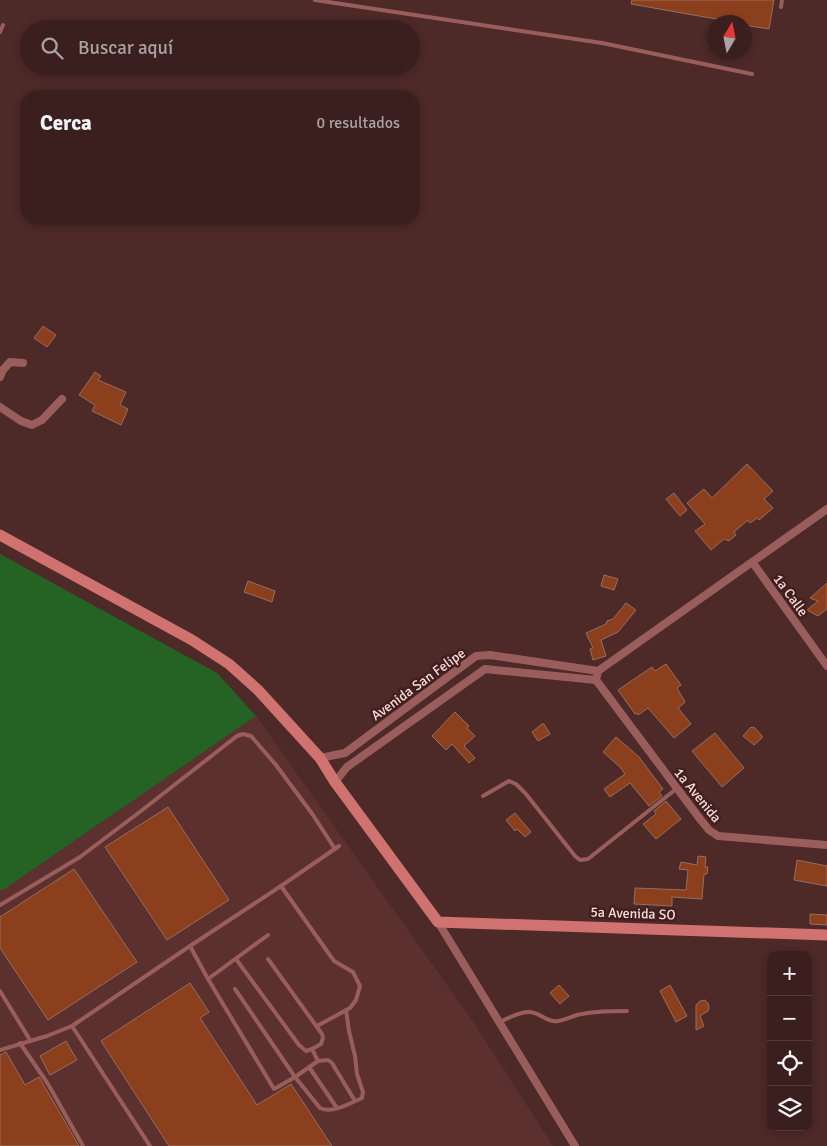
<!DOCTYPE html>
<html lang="es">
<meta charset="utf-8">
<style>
body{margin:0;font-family:Signika,sans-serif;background:#412727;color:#f1f3f6}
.controls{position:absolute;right:15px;bottom:15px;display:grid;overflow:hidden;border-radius:10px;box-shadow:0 2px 8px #0003}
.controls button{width:45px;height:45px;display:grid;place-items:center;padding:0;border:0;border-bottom:1px solid #543d3c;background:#3a1f1e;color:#f1f3f6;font:25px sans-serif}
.compass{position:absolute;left:707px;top:15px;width:45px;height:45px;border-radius:50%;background:#3a1f1e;box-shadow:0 2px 8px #0003;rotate:10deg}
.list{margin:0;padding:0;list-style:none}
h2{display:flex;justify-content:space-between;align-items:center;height:65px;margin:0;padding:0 20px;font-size:21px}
h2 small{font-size:16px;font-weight:400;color:#aba2a4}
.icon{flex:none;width:28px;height:28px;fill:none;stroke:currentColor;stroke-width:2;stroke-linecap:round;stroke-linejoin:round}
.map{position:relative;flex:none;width:827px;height:1146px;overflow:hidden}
.search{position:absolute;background:#3a1f1e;box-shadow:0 2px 8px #0003;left:20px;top:20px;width:400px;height:55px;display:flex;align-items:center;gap:12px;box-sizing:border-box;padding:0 18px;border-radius:28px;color:#aba2a4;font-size:19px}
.panel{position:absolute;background:#3a1f1e;box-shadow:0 2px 8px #0003;left:20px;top:90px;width:400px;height:135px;border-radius:20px}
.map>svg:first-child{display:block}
</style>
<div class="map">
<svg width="827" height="1146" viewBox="0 0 827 1146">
<rect width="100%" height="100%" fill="#4d2928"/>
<path fill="#5b302e" d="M 256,716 L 474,1023 L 553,1146 L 0,1146 L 0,890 L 3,890 Z"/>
<path fill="#256324" d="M 0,554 L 217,673 L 256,716 L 3,890 L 0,890 Z"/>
<g fill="#8c3f1c" stroke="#956f60">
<path d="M 632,0 L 774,0 L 769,29 L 744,25 L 744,22 L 733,22 L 631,4 Z"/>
<path d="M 43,326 L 56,335 L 47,347 L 34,338 Z"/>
<path d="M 95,372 L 101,376 L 98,380 L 126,392 L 120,405 L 128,409 L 121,425 L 92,411 L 95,405 L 79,395 Z"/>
<path d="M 747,464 L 773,491 L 764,499 L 773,508 L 759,520 L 757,518 L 750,523 L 748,520 L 734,532 L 736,535 L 729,541 L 724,539 L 711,550 L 695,531 L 705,524 L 687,503 L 704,489 L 712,498 Z"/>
<path d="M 674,493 L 687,510 L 680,516 L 666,499 Z"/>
<path d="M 604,575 L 618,579 L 614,590 L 601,586 Z"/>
<path d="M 248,581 L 275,591 L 272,602 L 244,592 Z"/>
<path d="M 827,583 L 827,609 L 818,616 L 807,610 L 818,601 L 810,598 Z"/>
<path d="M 626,603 L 636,610 L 618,632 L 601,640 L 606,656 L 593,660 L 590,649 L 593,648 L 586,633 L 606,624 L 607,621 L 613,619 Z"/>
<path d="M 666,664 L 681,685 L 677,688 L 685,702 L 678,708 L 691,724 L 674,738 L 648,708 L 638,715 L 637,713 L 635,714 L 618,690 L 652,667 L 655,671 Z"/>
<path d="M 455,712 L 469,726 L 467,728 L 475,736 L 464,746 L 475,758 L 469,763 L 452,744 L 446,750 L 432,736 Z"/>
<path d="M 542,724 L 544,724 L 550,734 L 538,741 L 532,732 Z"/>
<path d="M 751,727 L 752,728 L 754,727 L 762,736 L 762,738 L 754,745 L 743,736 Z"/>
<path d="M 715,733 L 744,768 L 722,787 L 692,751 Z"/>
<path d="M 616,737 L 639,757 L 663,789 L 659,792 L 662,796 L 649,806 L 630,783 L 610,797 L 604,789 L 625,774 L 620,767 L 603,752 Z"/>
<path d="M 666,801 L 681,819 L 656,839 L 643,824 L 656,814 L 654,811 Z"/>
<path d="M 168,807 L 229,900 L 167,940 L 105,847 Z"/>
<path d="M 515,813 L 531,832 L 525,837 L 517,829 L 515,831 L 506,820 Z"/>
<path d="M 698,856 L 706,857 L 705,867 L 708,867 L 707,874 L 704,874 L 702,899 L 672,897 L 672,906 L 634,904 L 635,888 L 686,890 L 688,870 L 679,869 L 681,862 L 697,865 Z"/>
<path d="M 797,860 L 827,866 L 827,886 L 794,880 Z"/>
<path d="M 74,869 L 137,962 L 48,1020 L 0,948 L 0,917 Z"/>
<path d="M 810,914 L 827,915 L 827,925 L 810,924 Z"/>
<path d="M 190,983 L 209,1012 L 200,1018 L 257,1105 L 291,1084 L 332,1146 L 169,1146 L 101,1041 Z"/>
<path d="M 559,985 L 569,996 L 560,1004 L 550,993 Z"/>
<path d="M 670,985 L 687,1016 L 676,1022 L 660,991 Z"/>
<path d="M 705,1000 L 708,1003 L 709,1007 L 708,1011 L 700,1016 L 704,1026 L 696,1030 L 696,1005 L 700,1001 Z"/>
<path d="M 66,1041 L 77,1060 L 50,1075 L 40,1056 Z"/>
<path d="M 6,1052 L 25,1085 L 39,1077 L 79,1146 L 0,1146 L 0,1055 Z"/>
</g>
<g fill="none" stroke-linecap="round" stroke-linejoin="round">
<g stroke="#995e5b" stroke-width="4">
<path d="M 315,0 L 602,43 L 752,74"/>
<path d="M 781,7 L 782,0"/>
<path d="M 0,32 L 3,25"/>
<path d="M 483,796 L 509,781 L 516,784 L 526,794 L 575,856 L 580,860 L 588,859 L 676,789"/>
<path d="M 281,886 L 334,961 L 353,972 L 360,986 L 356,1000 L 350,1008 L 317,1026"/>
<path d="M 0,905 L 80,857 L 141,811 L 237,736 L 243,734 L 251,736 L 276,765 L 313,815 L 335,849"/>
<path d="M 190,946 L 208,979 L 274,1089 L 276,1088 L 295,1077 L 235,989"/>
<path d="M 236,959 L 299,1045 L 306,1051 L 312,1049 L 321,1044 L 323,1038 L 322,1034 L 268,959"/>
<path d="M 208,979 L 268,935"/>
<path d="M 0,991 L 30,1040"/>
<path d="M 500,1022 C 508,1018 519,1012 529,1012 C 540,1012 547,1023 558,1021 C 565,1020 571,1017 577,1015 C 594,1011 610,1011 627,1011"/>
<path d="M 72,1026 L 150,1146"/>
<path d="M 20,1043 L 48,1084 L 83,1146"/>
<path d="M 312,1049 L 318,1061 L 295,1077 L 320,1108 C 332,1114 351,1103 362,1098 L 363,1092 L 357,1074 L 355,1056 L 349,1031 L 346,1010"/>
<path d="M 0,1050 L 47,1036 L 72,1026 L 190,946 L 281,886 L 339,846"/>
<path d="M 318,1061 L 328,1060 L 332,1063 L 355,1101"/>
<path d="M 309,1067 L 337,1108"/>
</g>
<g stroke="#995e5b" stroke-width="8">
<path d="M 0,377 L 3,370 L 10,362 L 23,363"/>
<path d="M 0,407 L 21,421 L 32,425 L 42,420 L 62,399"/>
<path d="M 753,563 L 827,666"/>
<path d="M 597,676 L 598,671 L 827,509"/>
<path d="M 596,680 L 700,819 L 709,830 L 718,836 L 827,845"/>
<path d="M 320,758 L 345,753 L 476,656 L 490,655 L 598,671"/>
<path d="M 335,782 L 347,767 L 485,669 L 596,680"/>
<path d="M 438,922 L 575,1146"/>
</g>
<path stroke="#d0726f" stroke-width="11" d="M 0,535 L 192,640 L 229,664 L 258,690 L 320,758 L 335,782 L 438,922 L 827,935"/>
</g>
<g text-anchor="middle" stroke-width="5" stroke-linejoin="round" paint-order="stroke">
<g font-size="14" fill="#f5dddb" stroke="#421f1e">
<text transform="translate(791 595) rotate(54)" y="5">1a Calle</text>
<text transform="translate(418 684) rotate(-36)" y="5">Avenida San Felipe</text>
<text transform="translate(698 795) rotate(51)" y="5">1a Avenida</text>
<text transform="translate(633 913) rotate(2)" y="5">5a Avenida SO</text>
</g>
</g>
</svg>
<div class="controls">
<button>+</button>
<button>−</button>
<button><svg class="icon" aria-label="locate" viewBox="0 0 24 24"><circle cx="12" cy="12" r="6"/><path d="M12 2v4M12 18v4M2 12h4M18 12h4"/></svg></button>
<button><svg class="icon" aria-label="layers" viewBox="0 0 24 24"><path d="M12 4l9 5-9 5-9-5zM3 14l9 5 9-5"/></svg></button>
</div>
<svg class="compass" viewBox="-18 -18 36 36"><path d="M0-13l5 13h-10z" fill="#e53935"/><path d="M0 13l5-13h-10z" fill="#aba2a4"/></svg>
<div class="search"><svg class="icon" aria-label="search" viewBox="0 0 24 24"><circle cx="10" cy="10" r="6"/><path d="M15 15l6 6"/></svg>Buscar aquí</div>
<section class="panel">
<h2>Cerca<small>0 resultados</small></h2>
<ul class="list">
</ul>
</section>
</div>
